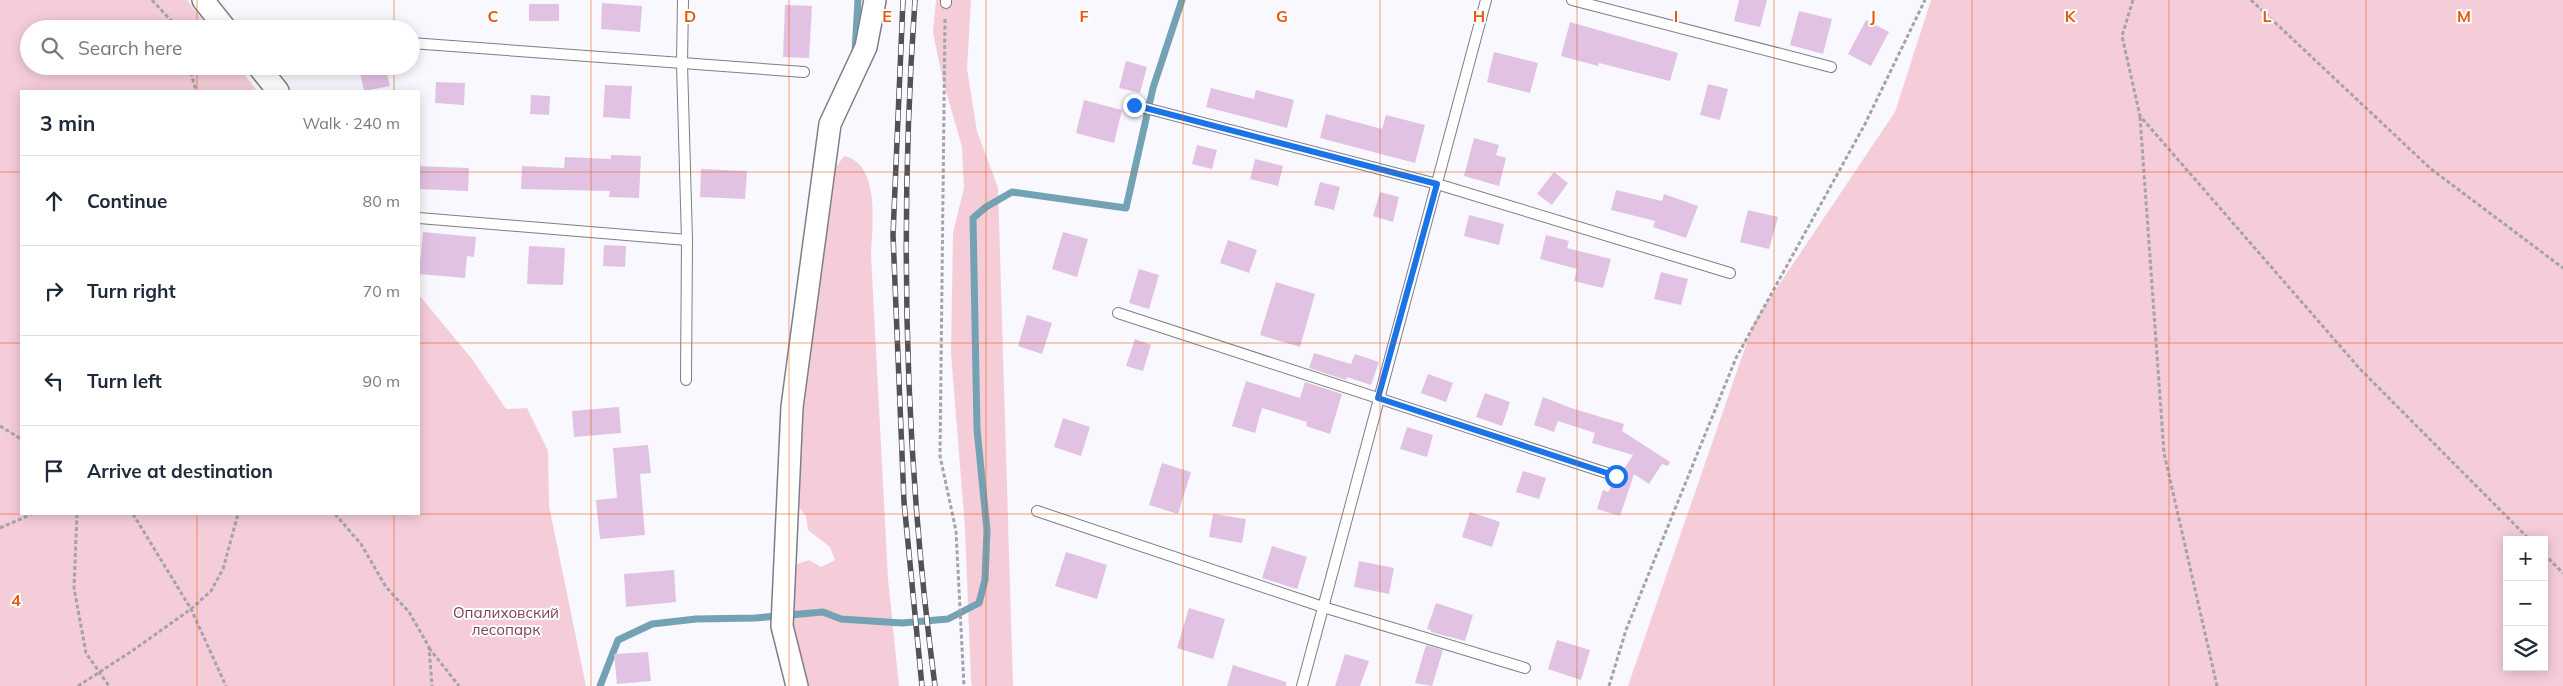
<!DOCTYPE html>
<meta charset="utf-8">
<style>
body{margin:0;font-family:Mulish,sans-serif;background:#f6f6f7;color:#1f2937}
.controls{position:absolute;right:15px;bottom:15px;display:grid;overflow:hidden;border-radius:0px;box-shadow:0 2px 12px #0003}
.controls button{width:45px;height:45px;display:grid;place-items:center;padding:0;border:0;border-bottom:1px solid #e0e1e3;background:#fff;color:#1f2937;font:25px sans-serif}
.stop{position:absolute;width:15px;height:15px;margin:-11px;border:4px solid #1a73e8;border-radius:50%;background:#fff}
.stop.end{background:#1a73e8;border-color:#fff;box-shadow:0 1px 5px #0008}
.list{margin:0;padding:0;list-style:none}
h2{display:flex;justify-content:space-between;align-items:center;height:65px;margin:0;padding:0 20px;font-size:21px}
h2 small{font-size:16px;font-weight:400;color:#747a83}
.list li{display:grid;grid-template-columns:32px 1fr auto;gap:15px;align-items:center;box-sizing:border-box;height:90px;padding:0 20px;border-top:1px solid #e0e1e3}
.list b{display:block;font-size:19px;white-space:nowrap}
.list em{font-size:16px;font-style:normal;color:#747a83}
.icon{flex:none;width:28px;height:28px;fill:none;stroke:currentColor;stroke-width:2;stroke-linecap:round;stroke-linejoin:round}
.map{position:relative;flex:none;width:2563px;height:686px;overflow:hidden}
.search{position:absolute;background:#fff;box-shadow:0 2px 12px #0003;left:20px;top:20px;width:400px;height:55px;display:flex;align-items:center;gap:12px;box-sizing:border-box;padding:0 18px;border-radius:28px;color:#747a83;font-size:19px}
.panel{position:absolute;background:#fff;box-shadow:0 2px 12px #0003;left:20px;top:90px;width:400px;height:425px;border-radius:0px}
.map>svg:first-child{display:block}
</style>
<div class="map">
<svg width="2563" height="686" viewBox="0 0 2563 686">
<rect width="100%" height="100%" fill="#f8f8fe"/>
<g fill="#f5cdd8" fill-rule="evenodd">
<path d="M 0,0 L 187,0 L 209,29 L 29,29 L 29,66 L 238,66 L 257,91 L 21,91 L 21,514 L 419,514 L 419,295 L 472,359 L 506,409 L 527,408 L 548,451 L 549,506 L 586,686 L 0,686 Z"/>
<path d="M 936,0 L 971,0 L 967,69 L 977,131 L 998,188 L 1013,686 L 972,686 L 971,681 L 965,528 L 951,353 L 953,233 L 964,188 L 962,147 L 943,81 L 933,33 Z"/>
<path d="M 1931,0 L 2563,0 L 2563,686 L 1628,686 L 1754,322 L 1895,112 ZM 2507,540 L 2544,540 L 2544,667 L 2507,667 Z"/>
<path d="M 844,156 C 881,164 872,226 871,255 L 888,579 L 899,686 L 803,686 L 790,624 L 793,571 L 797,564 L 809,560 L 821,567 L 835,560 L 830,547 L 808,530 L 806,516 L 797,505 L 797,442 L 826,191 L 836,167 Z"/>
</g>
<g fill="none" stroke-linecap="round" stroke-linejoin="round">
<g stroke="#73a2b4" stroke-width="7">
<path d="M 855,52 L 858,0"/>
<path d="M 600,686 L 618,640 L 652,624 L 696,619 L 755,618 L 823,612 L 841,619 L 902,623 L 948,619 L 979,603 L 985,580 L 987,530 L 977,429 L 973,218 L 986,207 L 1012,192 L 1126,208 L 1153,88 L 1182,0"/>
</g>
</g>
<g fill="#e2c2e3">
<path d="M 1739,0 L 1767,0 L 1760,27 L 1734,21 Z"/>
<path d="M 602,3 L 642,6 L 640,32 L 601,29 Z"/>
<rect x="529" y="4" width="30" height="17"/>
<path d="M 785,5 L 812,6 L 809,58 L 783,57 Z"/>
<path d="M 1799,11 L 1832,19 L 1823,54 L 1790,45 Z"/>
<path d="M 1866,20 L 1889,32 L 1871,66 L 1848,54 Z"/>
<path d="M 1570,22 L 1678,53 L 1670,81 L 1599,63 L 1598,66 L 1561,56 Z"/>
<path d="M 1494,52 L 1538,63 L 1530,93 L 1487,82 Z"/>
<path d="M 1126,61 L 1147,67 L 1140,93 L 1119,88 Z"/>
<path d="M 385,66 L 390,86 L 364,91 L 360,73 Z"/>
<path d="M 436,82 L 465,83 L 464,105 L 435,103 Z"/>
<path d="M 1708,84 L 1728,89 L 1720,120 L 1700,115 Z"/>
<path d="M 605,85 L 632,86 L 630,119 L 603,117 Z"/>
<path d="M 1211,88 L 1254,99 L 1256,90 L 1294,100 L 1287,128 L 1206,107 Z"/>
<path d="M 531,95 L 550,96 L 549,115 L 530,114 Z"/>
<path d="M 1084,100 L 1122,110 L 1114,143 L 1076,133 Z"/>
<path d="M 1326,114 L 1382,129 L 1386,115 L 1425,125 L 1415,163 L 1320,138 Z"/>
<path d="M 1474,138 L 1499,145 L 1496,155 L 1506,158 L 1499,186 L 1464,176 Z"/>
<path d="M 1197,145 L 1217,150 L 1212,169 L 1192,164 Z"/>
<path d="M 611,155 L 641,156 L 639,198 L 609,197 L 610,191 L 521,189 L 522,166 L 564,168 L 565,157 L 611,159 Z"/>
<path d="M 1255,159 L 1283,166 L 1278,186 L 1250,179 Z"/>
<path d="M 419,166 L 469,168 L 468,191 L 419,189 Z"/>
<path d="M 701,169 L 747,171 L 745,199 L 700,197 Z"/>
<path d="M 1554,172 L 1568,183 L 1552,205 L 1537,194 Z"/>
<path d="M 1320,182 L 1340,187 L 1334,210 L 1314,205 Z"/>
<path d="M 1616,190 L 1662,201 L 1664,194 L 1698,206 L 1686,238 L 1653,227 L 1655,221 L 1611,210 Z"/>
<path d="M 1380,192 L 1399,197 L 1393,222 L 1373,216 Z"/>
<path d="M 1748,210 L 1778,217 L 1769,249 L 1740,242 Z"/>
<path d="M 1469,215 L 1504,224 L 1499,245 L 1464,236 Z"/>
<path d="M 423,232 L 476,237 L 474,257 L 467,256 L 465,278 L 419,274 Z"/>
<path d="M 1063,232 L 1088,239 L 1077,277 L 1052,269 Z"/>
<path d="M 1546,235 L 1569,241 L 1567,248 L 1611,259 L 1603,288 L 1574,281 L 1577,269 L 1540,259 Z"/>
<path d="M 1228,240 L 1257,250 L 1249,273 L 1220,263 Z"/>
<path d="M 604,245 L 626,246 L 625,267 L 603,266 Z"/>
<path d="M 529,246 L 565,248 L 563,285 L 527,284 Z"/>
<path d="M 1139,269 L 1159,275 L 1149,309 L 1129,303 Z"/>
<path d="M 1661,272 L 1688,279 L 1681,305 L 1654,299 Z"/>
<path d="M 1276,282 L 1315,294 L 1300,347 L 1260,335 Z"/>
<path d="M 1027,315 L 1052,323 L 1042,354 L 1018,346 Z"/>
<path d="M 1135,339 L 1151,345 L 1143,371 L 1126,366 Z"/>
<path d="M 1314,353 L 1351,364 L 1355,354 L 1379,362 L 1371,385 L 1347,377 L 1346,380 L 1309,368 Z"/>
<path d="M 1428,374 L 1453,383 L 1446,402 L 1421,393 Z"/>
<path d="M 1246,381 L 1300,398 L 1305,382 L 1342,394 L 1330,434 L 1306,426 L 1307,422 L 1262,408 L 1255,433 L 1232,426 Z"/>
<path d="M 1485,393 L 1510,402 L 1502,426 L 1476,417 Z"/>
<path d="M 1543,397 L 1571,408 L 1624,424 L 1622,431 L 1670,462 L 1668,466 L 1662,464 L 1649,484 L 1634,474 L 1620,516 L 1597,509 L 1603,490 L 1608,492 L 1614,483 L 1621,481 L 1622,472 L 1633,455 L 1592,443 L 1595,433 L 1558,421 L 1554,432 L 1534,425 Z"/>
<path d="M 619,407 L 621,433 L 574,437 L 572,411 Z"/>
<path d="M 1063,418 L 1090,427 L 1081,456 L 1054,447 Z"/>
<path d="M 1407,427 L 1433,435 L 1427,457 L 1400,449 Z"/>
<path d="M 648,445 L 651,473 L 640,474 L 645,535 L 600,539 L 596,500 L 617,498 L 613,448 Z"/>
<path d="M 1162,463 L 1191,472 L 1178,514 L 1149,505 Z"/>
<path d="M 1523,471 L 1546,478 L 1539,499 L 1516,492 Z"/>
<path d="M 1470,512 L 1500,522 L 1492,547 L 1462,537 Z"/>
<path d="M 1213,514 L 1246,519 L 1242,543 L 1209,537 Z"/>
<path d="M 1272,546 L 1307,557 L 1297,589 L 1262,578 Z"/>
<path d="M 1066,552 L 1107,565 L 1097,599 L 1055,586 Z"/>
<path d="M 1359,561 L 1394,568 L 1389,594 L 1354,587 Z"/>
<path d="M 674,570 L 676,602 L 626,607 L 624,574 Z"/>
<path d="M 1436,603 L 1473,615 L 1465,641 L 1431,632 L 1431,630 L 1427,629 Z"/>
<path d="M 1189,608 L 1225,619 L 1213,659 L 1177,648 Z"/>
<path d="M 1557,640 L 1590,650 L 1581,680 L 1548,669 Z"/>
<path d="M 1426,645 L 1443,650 L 1432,686 L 1415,683 Z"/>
<path d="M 648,652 L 651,681 L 617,684 L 614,654 Z"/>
<path d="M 1345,654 L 1369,661 L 1360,686 L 1335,686 Z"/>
<path d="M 1233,665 L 1286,682 L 1286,686 L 1227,686 Z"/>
</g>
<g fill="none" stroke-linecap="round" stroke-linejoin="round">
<defs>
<g id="lane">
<path d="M 683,0 L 682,64 L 687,240 L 686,380"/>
<path d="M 1572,0 L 1831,67"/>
<path d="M 946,3 L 946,0"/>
<path d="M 411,43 L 804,72"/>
<path d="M 1134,105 L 1437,184 L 1730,273"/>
<path d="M 419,218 L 687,240"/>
<path d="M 1118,313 L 1616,476"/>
<path d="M 1037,511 L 1323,607 L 1525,668"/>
<path d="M 1302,686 L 1486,0"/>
</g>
<g id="street">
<path d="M 203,0 L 226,29"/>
<path d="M 258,66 L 278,91"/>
<path d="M 797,686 L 782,626 L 792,407 L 830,124 L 866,47 L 875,0"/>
</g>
</defs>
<use href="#lane" stroke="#7f7e87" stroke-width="12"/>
<use href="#street" stroke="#7f7e87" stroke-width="24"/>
<g stroke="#a4a4a8" stroke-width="3" stroke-dasharray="4 2.5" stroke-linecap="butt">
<path d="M 152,0 L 179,29"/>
<path d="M 2133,0 L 2122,36 L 2140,116 L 2360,369 L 2530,540"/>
<path d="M 2251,0 L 2431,169 L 2563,268"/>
<path d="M 945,19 L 940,456 L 956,531 L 964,686"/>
<path d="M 189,66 L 196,91"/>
<path d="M 2140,117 L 2164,453 L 2217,686"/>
<path d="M 0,426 L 21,439"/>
<path d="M 77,514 L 74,588 L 86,653 L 109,686"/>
<path d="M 133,514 L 191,609 L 226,686"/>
<path d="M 335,514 L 361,544 L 386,587 L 409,612 L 429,647 L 432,686"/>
<path d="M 0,528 L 32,514"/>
<path d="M 2544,554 L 2563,573"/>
<path d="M 429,648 L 459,686"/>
<path d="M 78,686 L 132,651 L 191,609 L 211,591 L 223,569 L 238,514"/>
<path d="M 1609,686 L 1626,630 L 1736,358 L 1865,124 L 1925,0"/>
</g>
<use href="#lane" stroke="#fff" stroke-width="10"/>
<use href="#street" stroke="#fff" stroke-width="21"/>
<defs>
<g id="rail">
<path d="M 903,0 L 893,235 L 904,502 L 922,686"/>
<path d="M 915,0 C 899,228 905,460 935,686"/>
</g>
</defs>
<use href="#rail" stroke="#525255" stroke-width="5.5"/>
<use href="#rail" stroke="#fff" stroke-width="4" stroke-dasharray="11" stroke-linecap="butt"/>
</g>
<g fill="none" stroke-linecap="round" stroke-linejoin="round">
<path stroke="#1a73e8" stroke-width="6" d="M 1134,105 L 1437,184 L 1378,398 L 1616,476"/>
</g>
<path fill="none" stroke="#e8590c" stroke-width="1" stroke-opacity="0.55" d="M 197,0 L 197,29M 394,0 L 394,29M 591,0 L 591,686M 789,0 L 789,686M 986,0 L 986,686M 1183,0 L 1183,686M 1380,0 L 1380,686M 1577,0 L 1577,686M 1774,0 L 1774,686M 1972,0 L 1972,686M 2169,0 L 2169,686M 2366,0 L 2366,686M 197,66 L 197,91M 394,66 L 394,91M 0,172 L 21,172M 419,172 L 2563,172M 0,343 L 21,343M 419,343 L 2563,343M 0,514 L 2563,514M 197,514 L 197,686M 394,514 L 394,686"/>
<g text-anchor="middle" stroke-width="4" stroke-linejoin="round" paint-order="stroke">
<g font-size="15" fill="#7e4156" stroke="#fff">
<text x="506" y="618">Опалиховский<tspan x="506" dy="17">лесопарк</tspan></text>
</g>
</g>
<g font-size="16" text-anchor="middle" font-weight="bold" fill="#e8590c" stroke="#fff" stroke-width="4" stroke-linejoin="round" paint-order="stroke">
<text x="493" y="22">C</text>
<text x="690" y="22">D</text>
<text x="887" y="22">E</text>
<text x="1084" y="22">F</text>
<text x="1282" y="22">G</text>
<text x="1479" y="22">H</text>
<text x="1676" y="22">I</text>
<text x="1873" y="22">J</text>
<text x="2070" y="22">K</text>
<text x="2267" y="22">L</text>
<text x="2464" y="22">M</text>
<text x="16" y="606">4</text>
</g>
</svg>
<div class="controls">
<button>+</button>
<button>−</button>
<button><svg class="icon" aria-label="layers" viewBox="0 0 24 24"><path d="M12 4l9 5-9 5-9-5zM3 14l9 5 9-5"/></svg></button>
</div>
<div class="stop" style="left:1616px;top:476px"></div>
<div class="stop end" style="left:1134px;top:105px"></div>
<div class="search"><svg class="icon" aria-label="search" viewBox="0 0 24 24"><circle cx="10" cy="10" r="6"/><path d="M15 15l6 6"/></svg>Search here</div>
<section class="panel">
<h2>3 min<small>Walk · 240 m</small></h2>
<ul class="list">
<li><svg class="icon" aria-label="ahead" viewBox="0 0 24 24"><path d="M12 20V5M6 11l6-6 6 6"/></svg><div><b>Continue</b></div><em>80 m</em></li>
<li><svg class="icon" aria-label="right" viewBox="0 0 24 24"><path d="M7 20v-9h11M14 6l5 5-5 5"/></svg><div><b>Turn right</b></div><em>70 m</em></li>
<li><svg class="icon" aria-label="left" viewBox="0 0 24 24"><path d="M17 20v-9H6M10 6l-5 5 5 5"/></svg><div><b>Turn left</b></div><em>90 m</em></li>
<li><svg class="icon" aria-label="arrive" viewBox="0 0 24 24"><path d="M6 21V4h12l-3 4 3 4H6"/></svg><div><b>Arrive at destination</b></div></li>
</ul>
</section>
</div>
